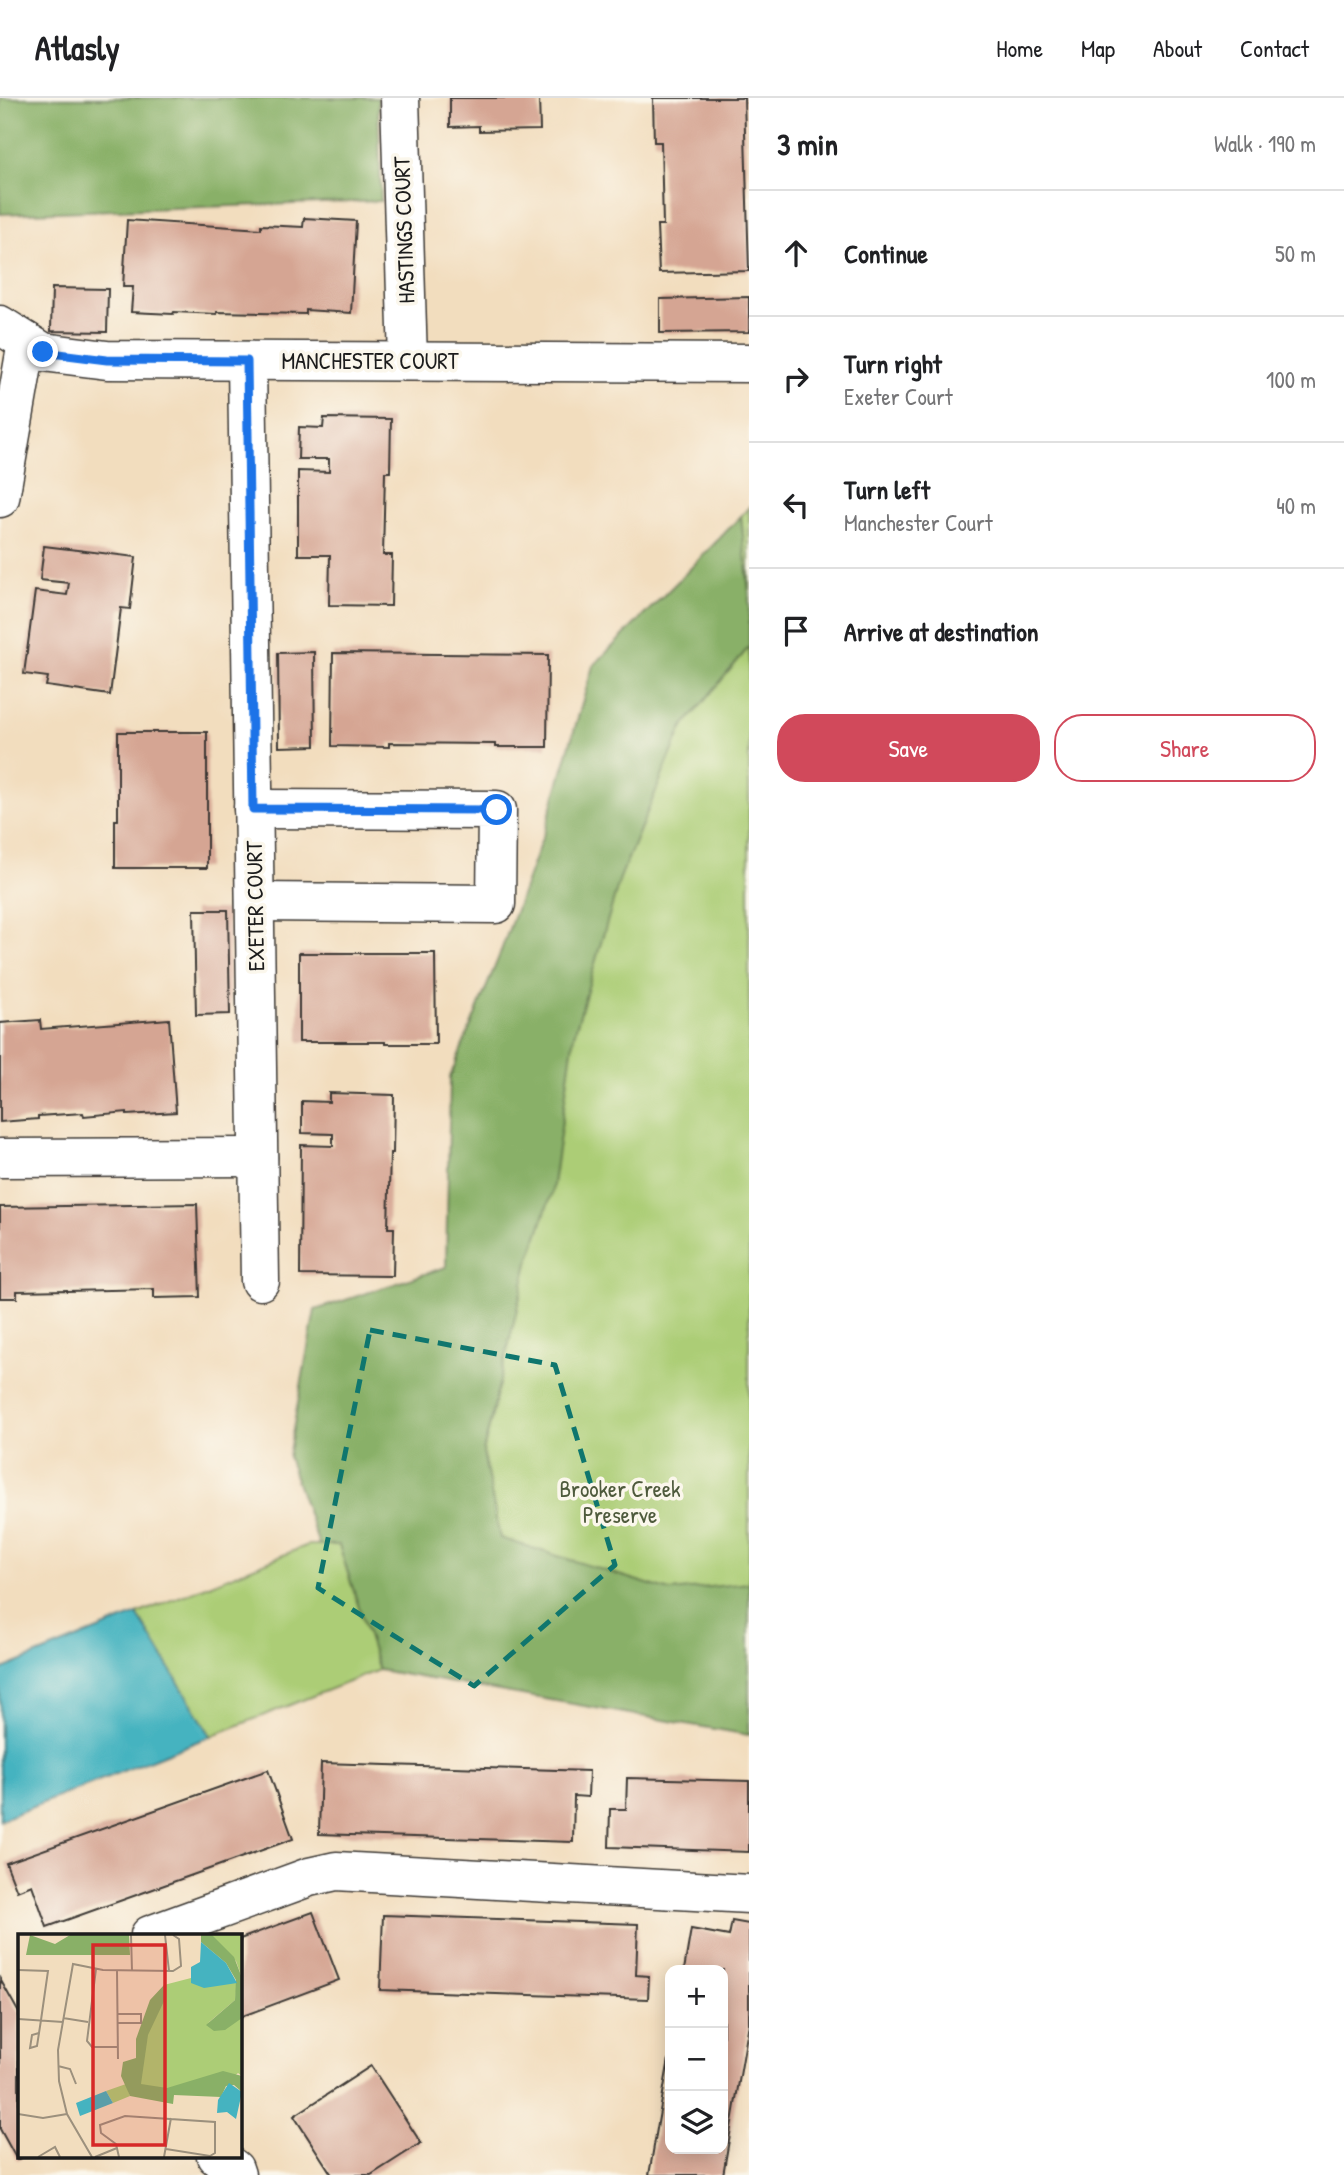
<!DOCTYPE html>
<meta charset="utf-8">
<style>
body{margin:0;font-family:"Patrick Hand",sans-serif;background:#f6f6f6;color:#202124}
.controls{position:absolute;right:21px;bottom:21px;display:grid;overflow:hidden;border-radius:14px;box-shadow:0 4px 18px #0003}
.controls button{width:63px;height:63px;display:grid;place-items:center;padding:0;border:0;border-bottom:2px solid #e0e0e0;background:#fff;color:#202124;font:35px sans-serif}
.stop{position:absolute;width:21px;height:21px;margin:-16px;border:5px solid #1a73e8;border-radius:50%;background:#fff}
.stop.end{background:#1a73e8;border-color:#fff;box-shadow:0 2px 7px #0008}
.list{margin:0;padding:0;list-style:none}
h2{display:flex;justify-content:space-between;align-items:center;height:91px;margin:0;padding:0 28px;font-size:30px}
h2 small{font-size:23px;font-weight:400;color:#757577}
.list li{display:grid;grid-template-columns:46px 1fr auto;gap:21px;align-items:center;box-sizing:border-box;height:126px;padding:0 28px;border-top:2px solid #e0e0e0}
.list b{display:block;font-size:26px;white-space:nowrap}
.list p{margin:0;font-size:23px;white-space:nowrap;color:#757577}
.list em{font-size:23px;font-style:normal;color:#757577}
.actions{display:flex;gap:14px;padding:21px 28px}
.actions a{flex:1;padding:16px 0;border:2px solid #d1495b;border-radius:28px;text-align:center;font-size:24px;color:#d1495b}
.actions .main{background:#d1495b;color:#fff}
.icon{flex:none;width:38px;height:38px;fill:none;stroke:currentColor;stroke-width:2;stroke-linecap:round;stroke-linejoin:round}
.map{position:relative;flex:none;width:749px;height:2077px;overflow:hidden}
header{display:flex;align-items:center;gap:42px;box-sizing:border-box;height:98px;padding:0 35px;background:#fff;border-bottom:2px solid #e0e0e0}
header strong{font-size:33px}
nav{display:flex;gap:38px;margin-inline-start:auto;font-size:24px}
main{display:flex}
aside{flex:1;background:#fff}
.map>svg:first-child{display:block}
</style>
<header>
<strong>Atlasly</strong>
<nav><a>Home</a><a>Map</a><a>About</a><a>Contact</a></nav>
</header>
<main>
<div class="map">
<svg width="749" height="2077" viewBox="0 0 749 2077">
<rect width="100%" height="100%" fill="#fbf7ec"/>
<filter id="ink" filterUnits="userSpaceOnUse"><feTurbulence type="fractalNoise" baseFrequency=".0143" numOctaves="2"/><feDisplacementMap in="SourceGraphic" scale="14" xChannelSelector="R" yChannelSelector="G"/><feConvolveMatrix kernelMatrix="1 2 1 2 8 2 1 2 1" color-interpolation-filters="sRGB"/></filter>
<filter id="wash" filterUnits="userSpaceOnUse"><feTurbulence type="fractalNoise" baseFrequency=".00686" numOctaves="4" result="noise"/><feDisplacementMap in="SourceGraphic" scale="28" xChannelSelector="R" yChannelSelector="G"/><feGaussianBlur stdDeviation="1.57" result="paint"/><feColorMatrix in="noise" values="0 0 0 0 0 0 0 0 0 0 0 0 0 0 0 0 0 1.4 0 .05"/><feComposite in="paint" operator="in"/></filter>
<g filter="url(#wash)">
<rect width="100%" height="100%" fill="#f2ddbe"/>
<g fill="#accd76" stroke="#647449" stroke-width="2">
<path d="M 749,409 L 749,495 L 741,418 Z"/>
<path d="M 749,549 L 749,1538 L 489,1531 L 483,1354 L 494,1308 L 499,1023 L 705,554 L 733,568 Z"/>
<path d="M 308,1447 L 339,1447 L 379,1572 L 211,1638 L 137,1516 Z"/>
</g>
<g fill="#89b067" stroke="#526642" stroke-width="2">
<path d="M 0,0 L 378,0 L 381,103 L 0,116 Z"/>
<path d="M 741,418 L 749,495 L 749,549 L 682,630 L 620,780 L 574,937 L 552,1094 L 528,1165 L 483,1354 L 500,1440 L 670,1493 L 749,1485 L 749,1637 L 379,1572 L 339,1447 L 319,1447 L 288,1359 L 315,1212 L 446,1169 L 450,979 L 498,861 L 545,732 L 593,568 L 688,473 Z"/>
</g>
<path fill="#45b3c0" stroke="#30686e" stroke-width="2" d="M 137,1516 L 211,1638 L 0,1722 L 0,1572 Z"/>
<g id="blocks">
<g fill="#d5a593">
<path d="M 450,0 L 539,0 L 540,32 L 479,33 L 479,28 L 450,29 Z"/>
<path d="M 653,0 L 744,0 L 749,173 L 659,175 L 657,127 L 663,127 L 661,44 L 654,44 Z"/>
<path d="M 304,120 L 356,123 L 351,215 L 306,212 L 306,216 L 217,214 L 217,216 L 174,214 L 173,216 L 131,214 L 133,189 L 123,189 L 127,122 L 261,131 L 261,127 L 303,129 Z"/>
<path d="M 52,190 L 108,191 L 107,234 L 51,233 Z"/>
<path d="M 749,199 L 749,234 L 660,235 L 660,201 Z"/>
<path d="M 324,320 L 391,321 L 390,374 L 385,374 L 383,457 L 392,457 L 391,508 L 329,507 L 330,457 L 298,457 L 298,373 L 329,374 L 329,361 L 298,361 L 299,329 L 323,330 Z"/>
<path d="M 44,448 L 136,459 L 130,511 L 121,510 L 110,597 L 46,588 L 48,579 L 24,576 L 35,493 L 67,497 L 69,485 L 40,482 Z"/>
<path d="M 314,554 L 315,648 L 279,649 L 278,555 Z"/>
<path d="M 333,555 L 548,557 L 547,649 L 495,649 L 495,646 L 389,645 L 389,649 L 332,648 Z"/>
<path d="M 118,634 L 207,634 L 207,770 L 115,770 L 115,722 L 118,722 Z"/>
<path d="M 194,812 L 228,812 L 230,916 L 196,917 Z"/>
<path d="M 299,855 L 435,855 L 436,946 L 385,946 L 385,944 L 299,944 Z"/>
<path d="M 169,921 L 176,1014 L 127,1017 L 127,1014 L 84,1018 L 83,1015 L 38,1018 L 38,1021 L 0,1024 L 0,925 L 40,922 L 41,931 Z"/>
<path d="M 329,995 L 394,997 L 393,1055 L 390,1055 L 388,1130 L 394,1130 L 393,1178 L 300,1177 L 301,1047 L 333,1048 L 333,1036 L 302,1035 L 302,1003 L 329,1004 Z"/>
<path d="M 197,1106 L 200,1199 L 154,1200 L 154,1191 L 67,1193 L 67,1192 L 17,1193 L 17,1200 L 0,1200 L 0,1109 Z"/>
<path d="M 321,1665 L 589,1673 L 588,1699 L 574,1698 L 573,1744 L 319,1736 Z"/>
<path d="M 268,1672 L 293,1741 L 47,1829 L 32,1787 L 17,1793 L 6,1765 Z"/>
<path d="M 627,1680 L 749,1683 L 749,1754 L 609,1749 L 610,1711 L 626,1711 Z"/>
<path d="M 313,1814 L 339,1882 L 240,1919 L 240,1841 Z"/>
<path d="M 383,1817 L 638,1826 L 636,1877 L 649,1878 L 648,1901 L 380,1892 Z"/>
<path d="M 732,1823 L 749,1826 L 749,1925 L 723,2077 L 649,2077 L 669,1961 L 670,2051 L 723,2051 L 723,1872 L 684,1872 L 691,1831 L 729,1838 Z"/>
<path d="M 0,1881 L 19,1915 L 19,2058 L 24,2058 L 17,2062 L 0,2031 Z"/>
<path d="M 371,1968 L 421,2045 L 371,2077 L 332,2077 L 294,2018 Z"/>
</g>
</g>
</g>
<g filter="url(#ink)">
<use href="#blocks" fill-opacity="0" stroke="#3c3934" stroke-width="2"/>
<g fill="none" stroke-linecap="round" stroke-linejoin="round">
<defs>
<g id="minor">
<path d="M 400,0 L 408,263"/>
<path d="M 0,227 L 43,254 L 107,262 L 749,265"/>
<path d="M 247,263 L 260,1183"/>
<path d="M 0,400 L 27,244"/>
<path d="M 253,711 L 497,712 L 496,806 L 255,804"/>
<path d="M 0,1060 L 258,1059"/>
<path d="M 150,1837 L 309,1779 L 336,1773 L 749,1796"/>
<path d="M 216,2058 L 234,2071 L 236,2077"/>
</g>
</defs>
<use href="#minor" stroke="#3c3934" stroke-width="41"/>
<use href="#minor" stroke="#fff" stroke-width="38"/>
</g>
</g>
<g fill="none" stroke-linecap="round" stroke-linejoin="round" filter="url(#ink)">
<path stroke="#1a73e8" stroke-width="9" d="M 43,254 L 107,262 L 247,263 L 253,711 L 497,712"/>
</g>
<path fill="none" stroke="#0f766e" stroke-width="5" stroke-dasharray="14 9" stroke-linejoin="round" d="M 370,1232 L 555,1267 L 615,1467 L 474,1588 L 318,1490 Z"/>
<g text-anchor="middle" stroke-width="7" stroke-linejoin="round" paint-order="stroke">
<g font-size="23" fill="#1c1c1c" stroke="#fbf7ec">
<text transform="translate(404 132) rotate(-92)" y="8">HASTINGS COURT</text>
<text x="370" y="271">MANCHESTER COURT</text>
<text transform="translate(255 808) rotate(-91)" y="8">EXETER COURT</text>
</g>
<g font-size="23" fill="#4e5a3c" stroke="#fbf7ec">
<text x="620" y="1399">Brooker Creek<tspan x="620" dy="26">Preserve</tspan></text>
</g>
</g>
<g transform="translate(18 1836)">
<rect width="224" height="224" fill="#f2ddbe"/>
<path d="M 189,1 L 224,1 L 224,44 L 218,27 ZM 173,44 L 173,48 L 219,49 L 217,66 L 190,89 L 224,73 L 224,142 L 220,139 L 196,160 L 122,159 L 123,110 L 146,51 ZM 108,150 L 112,162 L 95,169 L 88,157 Z" fill="#accd76"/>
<path d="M 12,1 L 37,10 L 52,1 L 111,1 L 112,21 L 8,21 ZM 183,1 L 194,1 L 216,23 L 224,44 L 224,84 L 207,96 L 196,97 L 188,91 L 217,66 L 218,46 L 208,29 L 183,8 ZM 146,51 L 148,63 L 130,101 L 123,150 L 149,154 L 205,137 L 224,142 L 224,158 L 216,151 L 208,152 L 203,163 L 156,161 L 155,170 L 112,162 L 103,142 L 105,128 L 118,124 L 118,105 L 132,66 Z" fill="#89b067"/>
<path d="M 183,8 L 208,29 L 219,49 L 186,54 L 173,49 L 173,33 L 182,28 ZM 211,149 L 224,158 L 218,185 L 209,178 L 199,179 L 200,166 ZM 88,157 L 95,169 L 62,182 L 58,169 Z" fill="#45b3c0"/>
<path fill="none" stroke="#9c907d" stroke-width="2" d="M 113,1 L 114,37M 147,1 L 151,37M 78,35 L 69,107 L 74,113 L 100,113M 0,36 L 30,37 L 23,86 L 19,112 L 12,114 L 14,101 L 21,99M 99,37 L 100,125M 99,80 L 123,80 L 123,89 L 100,89M 45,84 L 70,88M 0,85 L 45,88M 40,132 L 52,135 L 58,150M 0,180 L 25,184 L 49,180M 20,223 L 37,213 L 42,223M 74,223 L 49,180 L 41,147 L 40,116 L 55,30 L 85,36 L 155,37 L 163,32 L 161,5 L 155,1M 77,223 L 99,214M 101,223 L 98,210 L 83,199 L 82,191 L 107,182 L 197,188 L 197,219 L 192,222 L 148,215M 146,223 L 153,184"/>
<path fill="#d62828" fill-opacity="0.15" stroke="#d62828" stroke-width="3.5" d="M 75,11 L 147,11 L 147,211 L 75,211 Z"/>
<rect width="224" height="224" fill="none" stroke="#1c1c1c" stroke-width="3.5"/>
</g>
</svg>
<div class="controls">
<button>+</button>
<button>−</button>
<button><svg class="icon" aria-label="layers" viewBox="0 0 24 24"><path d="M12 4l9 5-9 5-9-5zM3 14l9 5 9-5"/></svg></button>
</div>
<div class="stop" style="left:497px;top:712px"></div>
<div class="stop end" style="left:43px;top:254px"></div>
</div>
<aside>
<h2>3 min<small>Walk · 190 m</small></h2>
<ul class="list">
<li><svg class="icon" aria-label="ahead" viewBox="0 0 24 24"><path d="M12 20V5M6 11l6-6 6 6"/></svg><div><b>Continue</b></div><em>50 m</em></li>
<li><svg class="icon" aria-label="right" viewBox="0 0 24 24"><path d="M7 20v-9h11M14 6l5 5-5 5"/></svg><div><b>Turn right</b><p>Exeter Court</p></div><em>100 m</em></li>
<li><svg class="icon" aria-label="left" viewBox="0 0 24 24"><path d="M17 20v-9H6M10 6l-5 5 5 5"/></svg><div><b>Turn left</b><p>Manchester Court</p></div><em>40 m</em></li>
<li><svg class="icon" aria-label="arrive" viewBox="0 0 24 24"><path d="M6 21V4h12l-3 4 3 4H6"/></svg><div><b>Arrive at destination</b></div></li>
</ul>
<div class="actions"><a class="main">Save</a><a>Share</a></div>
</aside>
</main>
